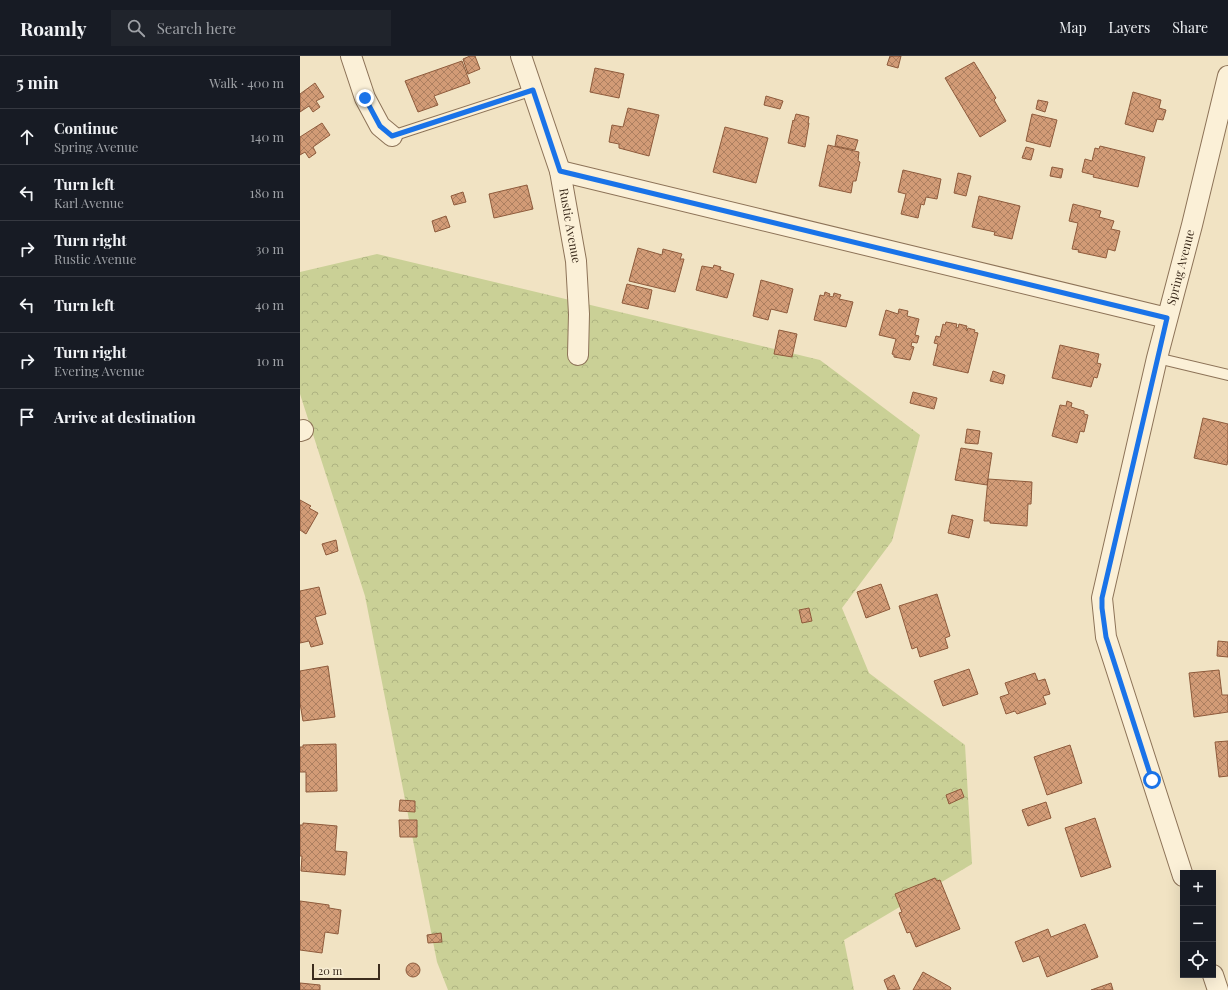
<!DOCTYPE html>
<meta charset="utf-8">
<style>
body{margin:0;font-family:"Playfair Display",serif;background:#20242c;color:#f1f3f6}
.controls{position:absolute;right:12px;bottom:12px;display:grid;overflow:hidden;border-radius:0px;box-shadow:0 4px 16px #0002}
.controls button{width:36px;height:36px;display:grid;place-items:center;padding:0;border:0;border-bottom:1px solid #363941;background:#171b24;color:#f1f3f6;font:20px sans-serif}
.scale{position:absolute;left:12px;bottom:10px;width:68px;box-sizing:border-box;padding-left:4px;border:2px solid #3c2c1d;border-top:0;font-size:11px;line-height:14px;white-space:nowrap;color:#3c2c1d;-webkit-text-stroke:3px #f8edd3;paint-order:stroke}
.stop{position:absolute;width:12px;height:12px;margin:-9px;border:3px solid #1a73e8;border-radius:50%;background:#fff}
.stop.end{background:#1a73e8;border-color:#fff;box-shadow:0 1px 4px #0008}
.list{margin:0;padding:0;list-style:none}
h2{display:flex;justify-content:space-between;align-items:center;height:52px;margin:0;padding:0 16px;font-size:17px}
h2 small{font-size:13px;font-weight:400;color:#9ea1a6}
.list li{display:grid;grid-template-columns:26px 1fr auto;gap:12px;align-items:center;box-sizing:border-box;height:56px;padding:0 16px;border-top:1px solid #363941}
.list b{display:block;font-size:15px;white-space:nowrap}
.list p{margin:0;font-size:13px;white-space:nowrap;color:#9ea1a6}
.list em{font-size:13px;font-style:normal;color:#9ea1a6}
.icon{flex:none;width:22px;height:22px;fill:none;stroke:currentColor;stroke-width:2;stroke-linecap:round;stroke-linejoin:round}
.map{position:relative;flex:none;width:928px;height:934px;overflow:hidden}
header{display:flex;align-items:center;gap:24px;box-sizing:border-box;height:56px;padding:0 20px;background:#171b24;border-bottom:1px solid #363941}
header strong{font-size:19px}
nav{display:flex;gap:22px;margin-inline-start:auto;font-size:14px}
.search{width:280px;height:36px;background:#20242c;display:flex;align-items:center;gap:10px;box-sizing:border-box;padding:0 14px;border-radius:0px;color:#9ea1a6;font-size:15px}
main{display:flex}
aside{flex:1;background:#171b24}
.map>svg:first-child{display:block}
</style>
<header>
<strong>Roamly</strong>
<div class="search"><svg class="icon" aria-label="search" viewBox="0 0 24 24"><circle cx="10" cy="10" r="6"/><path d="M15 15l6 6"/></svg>Search here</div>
<nav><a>Map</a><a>Layers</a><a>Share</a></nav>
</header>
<main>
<aside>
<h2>5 min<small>Walk · 400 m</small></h2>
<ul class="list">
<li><svg class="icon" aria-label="ahead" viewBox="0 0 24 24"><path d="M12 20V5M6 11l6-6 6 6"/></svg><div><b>Continue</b><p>Spring Avenue</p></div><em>140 m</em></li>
<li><svg class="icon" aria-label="left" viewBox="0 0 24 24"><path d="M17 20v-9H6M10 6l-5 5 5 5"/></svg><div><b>Turn left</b><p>Karl Avenue</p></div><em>180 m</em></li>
<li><svg class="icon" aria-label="right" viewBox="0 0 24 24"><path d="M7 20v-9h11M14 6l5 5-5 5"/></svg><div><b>Turn right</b><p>Rustic Avenue</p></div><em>30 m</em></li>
<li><svg class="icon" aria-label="left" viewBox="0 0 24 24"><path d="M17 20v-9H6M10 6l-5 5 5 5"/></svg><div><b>Turn left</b></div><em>40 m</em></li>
<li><svg class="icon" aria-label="right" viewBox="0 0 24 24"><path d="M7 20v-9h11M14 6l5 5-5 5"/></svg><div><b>Turn right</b><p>Evering Avenue</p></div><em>10 m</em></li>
<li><svg class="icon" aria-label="arrive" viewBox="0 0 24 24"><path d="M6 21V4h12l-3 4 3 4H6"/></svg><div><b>Arrive at destination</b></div></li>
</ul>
</aside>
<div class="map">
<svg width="928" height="934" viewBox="0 0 928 934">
<defs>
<pattern id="forest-crowns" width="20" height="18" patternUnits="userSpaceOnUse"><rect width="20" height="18" fill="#cad096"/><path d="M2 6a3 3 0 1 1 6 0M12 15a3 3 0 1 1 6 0" fill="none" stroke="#aeb381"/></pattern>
<pattern id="building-cross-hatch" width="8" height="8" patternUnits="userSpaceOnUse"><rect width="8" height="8" fill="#d29b76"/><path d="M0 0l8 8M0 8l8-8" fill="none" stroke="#ac7f60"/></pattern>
</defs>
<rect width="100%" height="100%" fill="#f1e3c3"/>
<path fill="url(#forest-crowns)" d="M 77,198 L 520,304 L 620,379 L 592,485 L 542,552 L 569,617 L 665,689 L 672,808 L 544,884 L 554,934 L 148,934 L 137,906 L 65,540 L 0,338 L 0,216 Z"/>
<g fill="url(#building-cross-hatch)" stroke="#8e5b3c">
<path d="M 170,0 L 175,0 L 180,13 L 168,18 L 163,3 Z"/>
<path d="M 590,0 L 601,0 L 598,12 L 587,9 Z"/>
<path d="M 162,5 L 170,27 L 134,40 L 138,49 L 118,56 L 105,25 Z"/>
<path d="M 674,6 L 696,42 L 694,44 L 706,65 L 680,81 L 645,22 Z"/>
<path d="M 295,12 L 324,18 L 319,42 L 290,36 Z"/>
<path d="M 15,27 L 24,41 L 16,45 L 20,51 L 13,56 L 9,50 L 0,56 L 0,38 Z"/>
<path d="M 833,36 L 861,44 L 859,52 L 866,54 L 863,64 L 857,63 L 853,76 L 825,68 Z"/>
<path d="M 466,40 L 483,45 L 480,53 L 464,49 Z"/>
<path d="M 738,44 L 748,46 L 745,56 L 736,53 Z"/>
<path d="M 328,52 L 359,59 L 349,100 L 319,92 L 319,88 L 309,86 L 312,69 L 323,71 Z"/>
<path d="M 496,58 L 509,61 L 508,67 L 509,67 L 505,91 L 488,87 L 493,64 L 494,65 Z"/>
<path d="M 732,58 L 757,64 L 750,91 L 726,85 Z"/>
<path d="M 22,67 L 30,79 L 13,91 L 16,97 L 9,102 L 5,96 L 0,99 L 0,81 Z"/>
<path d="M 425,71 L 468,82 L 456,127 L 413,116 Z"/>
<path d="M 537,79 L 558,84 L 555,94 L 535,90 Z"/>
<path d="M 528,89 L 559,96 L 558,105 L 560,106 L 556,125 L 553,125 L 551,137 L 519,130 Z"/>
<path d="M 800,90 L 845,101 L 838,131 L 793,121 L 794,119 L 782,116 L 785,103 L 792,105 L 795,92 L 799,93 Z"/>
<path d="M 726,91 L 734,93 L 731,104 L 722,102 Z"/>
<path d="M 752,111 L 763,113 L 761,122 L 750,120 Z"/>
<path d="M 603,114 L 641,123 L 637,143 L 626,141 L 624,149 L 621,148 L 618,162 L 601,158 L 606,138 L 598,136 Z"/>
<path d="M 658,117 L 671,120 L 666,140 L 654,137 Z"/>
<path d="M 227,129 L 233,153 L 194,162 L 189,138 Z"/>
<path d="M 163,136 L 166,146 L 154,149 L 151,140 Z"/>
<path d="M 679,140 L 720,150 L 712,183 L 694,179 L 695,176 L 672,171 Z"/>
<path d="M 773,148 L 801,155 L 799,161 L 814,165 L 811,173 L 820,175 L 815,195 L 808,193 L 806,202 L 778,196 L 779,194 L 772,193 L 778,167 L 769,165 Z"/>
<path d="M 146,160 L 150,171 L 135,176 L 132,165 Z"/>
<path d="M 338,192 L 362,199 L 363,193 L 382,198 L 380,203 L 384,203 L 375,236 L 329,225 Z"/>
<path d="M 414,209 L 421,211 L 420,214 L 434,218 L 427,242 L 396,234 L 402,210 L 413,212 Z"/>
<path d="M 461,224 L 493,233 L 487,257 L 471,253 L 468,264 L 453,260 Z"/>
<path d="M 327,228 L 352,234 L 348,253 L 322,247 Z"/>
<path d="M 525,236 L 530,238 L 529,240 L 533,241 L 534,237 L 541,239 L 539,243 L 553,246 L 546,271 L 514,264 L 520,239 L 524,240 Z"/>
<path d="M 599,253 L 608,255 L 607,260 L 619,263 L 615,279 L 619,280 L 617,287 L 612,286 L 611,290 L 614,291 L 610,304 L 594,301 L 594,299 L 592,298 L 596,283 L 579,279 L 586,254 L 598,258 Z"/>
<path d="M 646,266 L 657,268 L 656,271 L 658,272 L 659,268 L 667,270 L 666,274 L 667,275 L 668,272 L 675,274 L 674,276 L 678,277 L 668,317 L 633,309 L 638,288 L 634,287 L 636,280 L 640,281 L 643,268 L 645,269 Z"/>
<path d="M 479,274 L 497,278 L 492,301 L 474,298 Z"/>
<path d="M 760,289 L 799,298 L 797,307 L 801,308 L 797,322 L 794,321 L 791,331 L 752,322 Z"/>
<path d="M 693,315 L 705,319 L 703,328 L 690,325 Z"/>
<path d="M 613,336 L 637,342 L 634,353 L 610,347 Z"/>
<path d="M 767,345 L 772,347 L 771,351 L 784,355 L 784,358 L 788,359 L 784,376 L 780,375 L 777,387 L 752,380 L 760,349 L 766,350 Z"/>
<path d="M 903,362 L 928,368 L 928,402 L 927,409 L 894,402 Z"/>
<path d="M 667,373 L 680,375 L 678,388 L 665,387 Z"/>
<path d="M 661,392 L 692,397 L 687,429 L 655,424 Z"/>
<path d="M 688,423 L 732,426 L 731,448 L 728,448 L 727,470 L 690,467 L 690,465 L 684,465 Z"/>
<path d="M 0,444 L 11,450 L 9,452 L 18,457 L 6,478 L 0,474 Z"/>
<path d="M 652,459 L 673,464 L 669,482 L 648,477 Z"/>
<path d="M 36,484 L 38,495 L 26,499 L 22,488 Z"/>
<path d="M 581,528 L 590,553 L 566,562 L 557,536 Z"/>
<path d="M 19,531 L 26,558 L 15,561 L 23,588 L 11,591 L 9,585 L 0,587 L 0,535 Z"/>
<path d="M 637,538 L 650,580 L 645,582 L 648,592 L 620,601 L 617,591 L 612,593 L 599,550 Z"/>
<path d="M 509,552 L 512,565 L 502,567 L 499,554 Z"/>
<path d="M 918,585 L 928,586 L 928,601 L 917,600 Z"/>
<path d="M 28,610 L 35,661 L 3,665 L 0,647 L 0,615 Z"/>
<path d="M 669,613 L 678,638 L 643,650 L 634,625 Z"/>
<path d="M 919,614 L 922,639 L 928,639 L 928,656 L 894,661 L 889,617 Z"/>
<path d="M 735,617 L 738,625 L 745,623 L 750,638 L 743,640 L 746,648 L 717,658 L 715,655 L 706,658 L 700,641 L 709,638 L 705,627 Z"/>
<path d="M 928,685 L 928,720 L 919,721 L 915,686 Z"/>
<path d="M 36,688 L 37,735 L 6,736 L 6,716 L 0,716 L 0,691 L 3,691 L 3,689 Z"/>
<path d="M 770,689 L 782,727 L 747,739 L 734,701 Z"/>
<path d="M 661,733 L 664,741 L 649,748 L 646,739 Z"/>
<path d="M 100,744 L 115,745 L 115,756 L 99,755 Z"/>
<path d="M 746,746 L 751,762 L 728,770 L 722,754 Z"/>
<path d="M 795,762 L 811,811 L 781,821 L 765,772 Z"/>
<path d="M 99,764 L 117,764 L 117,781 L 100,781 Z"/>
<path d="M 3,767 L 37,770 L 35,795 L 47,796 L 45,819 L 1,815 L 2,800 L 0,800 L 0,769 L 3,769 Z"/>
<path d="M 635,822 L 637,825 L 640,824 L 660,873 L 616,891 L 610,876 L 607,877 L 599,857 L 602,856 L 595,838 Z"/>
<path d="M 0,845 L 29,849 L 29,852 L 41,854 L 38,878 L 25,876 L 22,897 L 0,894 Z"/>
<path d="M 785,868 L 798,901 L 747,921 L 739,900 L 723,906 L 715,886 L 748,873 L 751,881 Z"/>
<path d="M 141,877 L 142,886 L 128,887 L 127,879 Z"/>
<circle cx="113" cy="914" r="7"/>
<path d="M 623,916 L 650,931 L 651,932 L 650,934 L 613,934 Z"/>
<path d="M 594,919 L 600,933 L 588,934 L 584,924 Z"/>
<path d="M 0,927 L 20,929 L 20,934 L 0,934 Z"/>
<path d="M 811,927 L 813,934 L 791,934 Z"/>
</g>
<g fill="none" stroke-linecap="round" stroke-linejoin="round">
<defs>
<g id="lane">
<path d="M 92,80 L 233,34"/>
<path d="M 857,302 L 928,319"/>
</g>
<g id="street">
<path d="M 51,0 L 65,42 L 80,70 L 92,80"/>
<path id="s1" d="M 221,0 L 260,115 L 276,205 L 279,258 L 278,299"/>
<path d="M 260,115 L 867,262"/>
<path d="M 0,375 L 3,374"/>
<path id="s2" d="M 883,820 L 806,581 L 802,542 L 857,302 L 892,169 L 928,20"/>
<path d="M 913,919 L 918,934"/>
</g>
</defs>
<use href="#lane" stroke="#8d7358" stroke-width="12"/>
<use href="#street" stroke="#8d7358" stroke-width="22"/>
<use href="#lane" stroke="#fbf0d7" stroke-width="10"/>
<use href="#street" stroke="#fbf0d7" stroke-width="20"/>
</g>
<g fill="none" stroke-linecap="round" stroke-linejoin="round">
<path stroke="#1a73e8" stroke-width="5" d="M 65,42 L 80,70 L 92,80 L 233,34 L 260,115 L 867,262 L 802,542 L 802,552 L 806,581 L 852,724"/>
</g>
<g text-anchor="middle" stroke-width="3.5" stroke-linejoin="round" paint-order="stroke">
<g font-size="12" fill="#3c2c1d" stroke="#f8edd3">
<text dy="4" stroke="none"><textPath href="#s1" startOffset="177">Rustic Avenue</textPath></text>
<text dy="4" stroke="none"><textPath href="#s2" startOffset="630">Spring Avenue</textPath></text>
</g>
</g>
</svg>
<div class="controls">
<button>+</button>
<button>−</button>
<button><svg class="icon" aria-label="locate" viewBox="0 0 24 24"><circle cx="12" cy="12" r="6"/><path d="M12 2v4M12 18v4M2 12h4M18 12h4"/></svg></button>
</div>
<div class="scale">20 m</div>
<div class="stop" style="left:852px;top:724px"></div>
<div class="stop end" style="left:65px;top:42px"></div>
</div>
</main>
